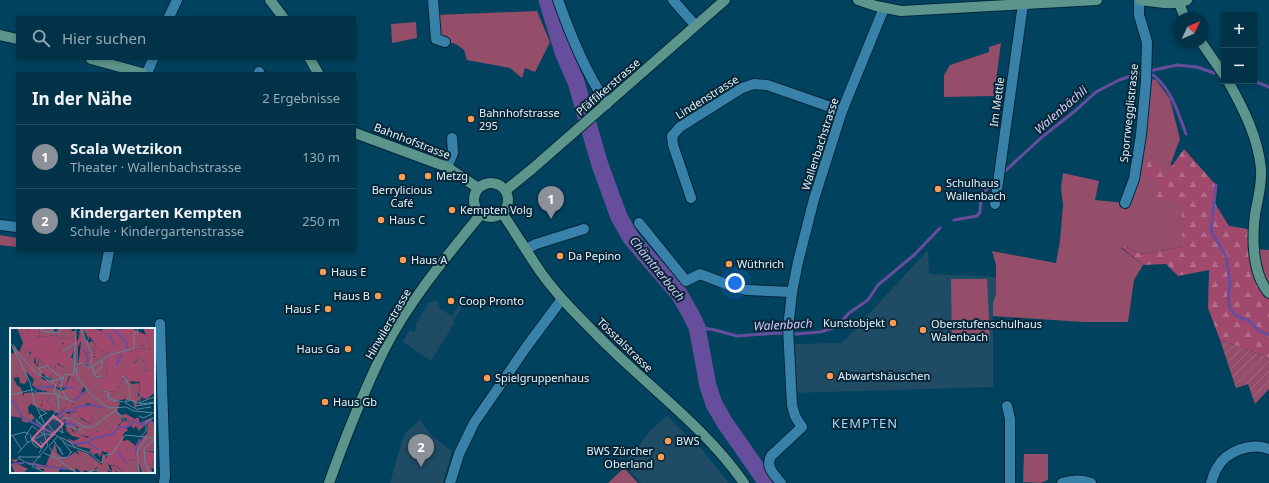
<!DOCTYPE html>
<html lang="de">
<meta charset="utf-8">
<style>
body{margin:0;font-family:"Noto Sans",sans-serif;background:#0f3e52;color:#f1f3f6}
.controls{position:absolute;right:12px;top:12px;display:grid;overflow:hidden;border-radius:0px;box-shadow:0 2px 6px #0003}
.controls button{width:36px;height:36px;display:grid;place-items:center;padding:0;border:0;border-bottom:1px solid #234d60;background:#013247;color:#f1f3f6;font:20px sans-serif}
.compass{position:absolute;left:1173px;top:12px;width:36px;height:36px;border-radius:50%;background:#013247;box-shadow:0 2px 6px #0003;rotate:46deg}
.you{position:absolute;left:735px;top:283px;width:14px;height:14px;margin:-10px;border:3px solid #fff;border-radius:50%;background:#1a73e8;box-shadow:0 0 0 6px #1a73e833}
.badge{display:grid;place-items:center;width:26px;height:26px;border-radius:50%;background:#8c9099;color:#fff;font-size:13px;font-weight:700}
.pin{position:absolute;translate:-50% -33px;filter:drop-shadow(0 1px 2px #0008)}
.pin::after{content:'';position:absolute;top:21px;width:14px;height:12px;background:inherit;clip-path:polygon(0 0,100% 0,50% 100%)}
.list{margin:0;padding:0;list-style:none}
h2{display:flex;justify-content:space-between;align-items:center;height:52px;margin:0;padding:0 16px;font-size:17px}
h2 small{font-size:13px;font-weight:400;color:#96aab4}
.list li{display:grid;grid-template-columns:26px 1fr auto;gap:12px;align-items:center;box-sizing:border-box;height:64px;padding:0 16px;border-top:1px solid #234d60}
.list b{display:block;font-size:15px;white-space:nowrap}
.list p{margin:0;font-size:13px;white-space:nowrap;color:#96aab4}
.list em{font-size:13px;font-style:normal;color:#96aab4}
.icon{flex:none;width:22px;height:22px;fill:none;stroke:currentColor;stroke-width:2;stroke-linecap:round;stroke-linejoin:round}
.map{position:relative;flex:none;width:1269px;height:483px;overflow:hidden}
.search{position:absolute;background:#013247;box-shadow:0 2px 6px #0003;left:16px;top:16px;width:340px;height:44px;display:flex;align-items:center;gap:10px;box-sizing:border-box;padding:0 14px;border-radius:0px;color:#96aab4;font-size:15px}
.panel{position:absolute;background:#013247;box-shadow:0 2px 6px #0003;left:16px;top:72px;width:340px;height:180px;border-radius:0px}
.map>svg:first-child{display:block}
</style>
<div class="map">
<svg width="1269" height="483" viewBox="0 0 1269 483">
<defs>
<pattern id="forest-firs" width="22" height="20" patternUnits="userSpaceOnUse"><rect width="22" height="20" fill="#a1486d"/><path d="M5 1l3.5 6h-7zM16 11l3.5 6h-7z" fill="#b26c8a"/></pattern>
<pattern id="garden-furrows" width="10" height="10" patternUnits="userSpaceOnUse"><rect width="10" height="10" fill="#954e6a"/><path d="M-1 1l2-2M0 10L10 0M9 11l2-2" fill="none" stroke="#a46880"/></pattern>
</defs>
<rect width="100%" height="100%" fill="#01425f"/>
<g fill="#204b64">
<path d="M 928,250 L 929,274 L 996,277 L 996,294 L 993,303 L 993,387 L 792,393 L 789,344 L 842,343 Z"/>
<path d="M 434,300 L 440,304 L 438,307 L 452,316 L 462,300 L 465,302 L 453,321 L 455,322 L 431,361 L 405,343 L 402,343 L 410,330 L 412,332 L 415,331 L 417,328 L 415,325 L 429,302 L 432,303 Z"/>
<path d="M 667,416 L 703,451 L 729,483 L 641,483 L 624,464 L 650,431 Z"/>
<path d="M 420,420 L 432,436 L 452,451 L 443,483 L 390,483 L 404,434 Z"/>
</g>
<g fill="#954e6a">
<path d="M 537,11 L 550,42 L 535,72 L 525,68 L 522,78 L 510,68 L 467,60 L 464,50 L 456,44 L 436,39 L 434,15 Z"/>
<path d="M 416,22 L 417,38 L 392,43 L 391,24 Z"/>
<path d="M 1001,43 L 994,96 L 944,97 L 944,75 L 950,65 L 989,52 L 989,47 Z"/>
<path d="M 1147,78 L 1156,80 L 1170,99 L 1180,139 L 1171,163 L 1171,183 L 1182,203 L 1182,247 L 1141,254 L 1123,245 L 1121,248 L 1143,265 L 1134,280 L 1128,322 L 1083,322 L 993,316 L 993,303 L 996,294 L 996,265 L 992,251 L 1056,263 L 1060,241 L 1063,205 L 1061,188 L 1063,173 L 1099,181 L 1095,200 L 1125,203 Z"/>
<path d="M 0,235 L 17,238 L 17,247 L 0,245 Z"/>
<path d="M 1254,249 L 1269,250 L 1269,292 Z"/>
<path d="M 951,279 L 987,279 L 990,341 L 952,342 Z"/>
<path d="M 1024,454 L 1048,454 L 1048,480 L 1040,483 L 1023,482 Z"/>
<path d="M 624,468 L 638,483 L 607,483 L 608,483 Z"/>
</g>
<path fill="url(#forest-firs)" d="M 1184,149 L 1216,185 L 1214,202 L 1229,226 L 1254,230 L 1254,249 L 1269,292 L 1269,360 L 1265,356 L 1220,340 L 1208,308 L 1209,270 L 1178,276 L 1166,264 L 1143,265 L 1121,247 L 1123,245 L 1141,254 L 1182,247 L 1182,203 L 1153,198 L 1159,184 L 1144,173 L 1150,159 L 1166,174 Z"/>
<path fill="url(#garden-furrows)" d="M 1220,340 L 1265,356 L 1269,360 L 1269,389 L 1255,404 L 1248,384 L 1236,388 Z"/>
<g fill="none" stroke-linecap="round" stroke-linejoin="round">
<g stroke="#674e9d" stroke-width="3">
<path d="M 1149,72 C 1171,87 1177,110 1186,134"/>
<path d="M 1254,81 L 1269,87"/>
<path d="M 1003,173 L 1042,137 L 1075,111 L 1096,92 L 1119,80 L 1140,73 L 1177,65 L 1197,67 L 1214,73"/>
<path d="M 1216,185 L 1211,231 L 1226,256 L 1230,283 L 1228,300 L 1231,310 L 1238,317 L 1248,320 L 1260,331 L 1269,335"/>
<path d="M 954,220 L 977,216 L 980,212 L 981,195 L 996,180"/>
<path d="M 697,327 L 715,330 L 737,336 L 777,333 L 796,334 L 820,332 L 833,328 L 841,322 L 849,313 L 868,300 L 878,285 L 914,255 L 940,228"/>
</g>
<path stroke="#674e9d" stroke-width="17" d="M 547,0 L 563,52 L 576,82 L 600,165 L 619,217 L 631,238 L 679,294 L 690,313 L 697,327 L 708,386 L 714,404 L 725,423 L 767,483"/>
<defs>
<g id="street">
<path d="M 433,0 L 436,39 L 445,42"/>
<path d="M 558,0 C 571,36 585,71 607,104"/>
<path d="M 673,0 L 695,25"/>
<path d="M 169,17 L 177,0"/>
<path d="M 147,73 L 153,59"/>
<path d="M 259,73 L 259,72"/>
<path d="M 447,167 L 453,153 L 452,138"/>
<path d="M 691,198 L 673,145 L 672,136 L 680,127 L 742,88 L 754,84 L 767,85 L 842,111"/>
<path d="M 1125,203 L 1134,179 L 1141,135 L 1146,81 L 1147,42 L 1139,15 L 1139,0"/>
<path d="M 995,204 L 1023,4"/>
<path d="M 639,223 L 686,281 L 700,274 L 734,287 L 747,290 L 792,292"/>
<path d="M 0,225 L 17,227"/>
<path d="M 526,249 L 536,244 L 584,229"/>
<path d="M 104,277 L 109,251"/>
<path d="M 160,324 L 165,476 L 164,483"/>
<path d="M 1007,406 L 1010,419 L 1010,483"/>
<path d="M 450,483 L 459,454 L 474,423 L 527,346 L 562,299"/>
<path d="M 781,483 C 774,474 765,467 771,456 L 802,427 L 795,416 L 792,405 L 788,328 L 792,292 L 798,262 L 814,199 L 842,111 L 884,8"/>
<path d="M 1062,483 C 1072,480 1081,479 1091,483"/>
<path d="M 1211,483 C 1213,478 1214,472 1217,468 C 1226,451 1251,442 1269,449"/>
</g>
<g id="secondary">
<path d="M 270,0 L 283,17"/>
<path d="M 858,0 L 876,6 L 901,11 L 1097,0"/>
<path d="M 1140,0 C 1156,2 1172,6 1187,0"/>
<path d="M 1179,3 L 1185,18"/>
<path d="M 0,35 L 17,39"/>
<path d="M 1201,42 L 1224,75"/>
<path d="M 91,59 L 142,73"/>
<path d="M 310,59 L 318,73"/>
<path d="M 1228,81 C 1243,108 1258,137 1261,169 C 1262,184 1258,199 1255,214 C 1252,238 1252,274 1269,293"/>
<path d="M 355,133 L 447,167 L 478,188"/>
<circle cx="491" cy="200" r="17"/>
<path d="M 506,190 L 532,169 L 725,0"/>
<path d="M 502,213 C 516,233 528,254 542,274 C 561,300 585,323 608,346 C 654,391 707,430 744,483"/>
<path d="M 329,483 C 345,438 363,393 384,350 C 409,301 446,257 481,214"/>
</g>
</defs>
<use href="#street" stroke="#00273c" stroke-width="12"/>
<use href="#secondary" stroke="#00273c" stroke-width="12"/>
<use href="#street" stroke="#3882aa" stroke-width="10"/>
<use href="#secondary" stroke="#5c958c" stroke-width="10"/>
</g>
<g fill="#fc9d53" stroke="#072738" stroke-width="1.5">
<circle cx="471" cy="119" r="4"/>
<circle cx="428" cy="176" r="4"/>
<circle cx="402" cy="177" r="4"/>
<circle cx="938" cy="189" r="4"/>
<circle cx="452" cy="210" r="4"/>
<circle cx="381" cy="220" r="4"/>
<circle cx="560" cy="256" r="4"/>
<circle cx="403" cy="260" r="4"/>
<circle cx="729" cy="264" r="4"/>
<circle cx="323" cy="272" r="4"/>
<circle cx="378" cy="296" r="4"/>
<circle cx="451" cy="301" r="4"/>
<circle cx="328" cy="309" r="4"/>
<circle cx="893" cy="323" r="4"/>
<circle cx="923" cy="330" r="4"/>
<circle cx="348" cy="349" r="4"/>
<circle cx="830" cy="376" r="4"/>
<circle cx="487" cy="378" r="4"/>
<circle cx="325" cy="402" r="4"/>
<circle cx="668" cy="441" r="4"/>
<circle cx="661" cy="457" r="4"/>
</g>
<g text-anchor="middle" stroke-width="4" stroke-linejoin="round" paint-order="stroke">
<g font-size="11" fill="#e5f3fc" stroke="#072738">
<text transform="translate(608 87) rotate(-41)" y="4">Pfäffikerstrasse</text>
<text transform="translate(707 97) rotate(-32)" y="4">Lindenstrasse</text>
<text transform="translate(997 102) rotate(-82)" y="4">Im Mettle</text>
<text transform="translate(1129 113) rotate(-84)" y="4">Sporrwegglistrasse</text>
<text transform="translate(412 141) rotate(21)" y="4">Bahnhofstrasse</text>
<text transform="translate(820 144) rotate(-72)" y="4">Wallenbachstrasse</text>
<text transform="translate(388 324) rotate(-60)" y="4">Hinwilerstrasse</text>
<text transform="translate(625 345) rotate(44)" y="4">Tösstalstrasse</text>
</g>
<g font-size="11" fill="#e5f3fc" stroke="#072738" text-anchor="start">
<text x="479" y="117">Bahnhofstrasse<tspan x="479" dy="13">295</tspan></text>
<text x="436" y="180">Metzg</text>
<text x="946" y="187">Schulhaus<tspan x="946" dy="13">Wallenbach</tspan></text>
<text x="402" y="194" text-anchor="middle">Berrylicious<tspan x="402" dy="13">Café</tspan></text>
<text x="460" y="214">Kempten Volg</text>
<text x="389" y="224">Haus C</text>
<text x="568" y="260">Da Pepino</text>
<text x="411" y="264">Haus A</text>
<text x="737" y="268">Wüthrich</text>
<text x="331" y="276">Haus E</text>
<text x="370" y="300" text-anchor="end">Haus B</text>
<text x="459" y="305">Coop Pronto</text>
<text x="320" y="313" text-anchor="end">Haus F</text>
<text x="885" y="327" text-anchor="end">Kunstobjekt</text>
<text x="931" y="328">Oberstufenschulhaus<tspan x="931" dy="13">Walenbach</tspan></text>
<text x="340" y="353" text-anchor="end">Haus Ga</text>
<text x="838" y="380">Abwartshäuschen</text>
<text x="495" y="382">Spielgruppenhaus</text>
<text x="333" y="406">Haus Gb</text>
<text x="676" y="445">BWS</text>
<text x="653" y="455" text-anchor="end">BWS Zürcher<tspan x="653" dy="13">Oberland</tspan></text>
</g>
<g font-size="12" font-style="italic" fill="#d6cbf7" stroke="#072738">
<text transform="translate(1061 110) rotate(-41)" y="4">Walenbächli</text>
<text transform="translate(657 269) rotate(51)" y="4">Chämtnerbach</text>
<text transform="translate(783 325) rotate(-3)" y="4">Walenbach</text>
</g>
<g font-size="13" letter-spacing="1" fill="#a0d9fd" stroke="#072738">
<text x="865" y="428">KEMPTEN</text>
</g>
</g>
<g transform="translate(10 328)">
<rect width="145" height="145" fill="#01425f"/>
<path d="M 7,0 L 17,0 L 18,4 L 14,4 L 12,8 L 21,28 L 25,29 L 24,34 L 28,39 L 29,30 L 35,38 L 43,40 L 40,44 L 33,45 L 31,50 L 34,52 L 42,52 L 40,47 L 46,40 L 44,38 L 46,35 L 54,40 L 58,35 L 55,24 L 48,22 L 51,15 L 62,17 L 64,23 L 61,29 L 66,35 L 67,20 L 59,10 L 49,11 L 46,7 L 26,10 L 30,7 L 29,1 L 44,0 L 44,4 L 48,4 L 47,0 L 61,0 L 62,3 L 66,3 L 67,14 L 69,9 L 71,13 L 68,19 L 68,38 L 74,36 L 77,40 L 78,27 L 86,29 L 91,23 L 99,25 L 95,35 L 98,43 L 96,49 L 89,52 L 92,62 L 107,64 L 112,51 L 118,49 L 121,56 L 130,55 L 128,69 L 131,66 L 136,69 L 131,69 L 130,74 L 128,72 L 125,81 L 123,74 L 115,71 L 107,73 L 110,75 L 107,83 L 110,87 L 117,86 L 117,89 L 114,88 L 121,93 L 115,94 L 117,91 L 111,89 L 112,93 L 104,102 L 93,103 L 90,99 L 90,104 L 86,103 L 80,109 L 66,106 L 60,98 L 66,98 L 67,104 L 68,98 L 70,99 L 57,93 L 54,94 L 56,93 L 54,91 L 53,94 L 49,93 L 47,90 L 51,91 L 55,84 L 58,86 L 68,83 L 71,91 L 81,96 L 82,86 L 79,84 L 83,77 L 78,75 L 61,81 L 63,74 L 76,64 L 74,58 L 71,65 L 65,62 L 65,54 L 59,48 L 56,58 L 48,58 L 53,54 L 37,60 L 30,57 L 26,60 L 22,57 L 24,51 L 16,44 L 18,54 L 16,53 L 15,56 L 10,55 L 9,49 L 3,50 L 7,57 L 11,60 L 14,69 L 14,65 L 33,64 L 33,62 L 34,64 L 37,64 L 36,63 L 45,59 L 51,63 L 57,60 L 57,65 L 65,66 L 66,69 L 49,86 L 41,82 L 43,79 L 37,73 L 39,71 L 32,72 L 31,78 L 34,79 L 33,82 L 21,76 L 18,79 L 19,87 L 21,85 L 25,90 L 21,93 L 23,96 L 19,92 L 18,95 L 12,93 L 12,90 L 0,88 L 0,26 L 4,25 L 3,15 L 9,24 L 13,15 ZM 71,0 L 81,0 L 78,14 L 81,14 L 81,12 L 86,17 L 84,19 L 85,26 L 76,24 L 73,20 L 72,14 L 75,17 L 78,10 L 74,2 L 75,13 L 71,11 L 69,4 ZM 137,8 L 140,21 L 136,22 L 134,20 L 120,24 L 127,18 L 128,12 L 131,18 L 134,18 ZM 138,93 L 145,98 L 145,124 L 139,123 L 134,128 L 143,134 L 145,131 L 145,141 L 141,140 L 143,145 L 132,144 L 122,118 L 119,123 L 115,122 L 115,113 L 118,112 L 126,118 L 137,105 ZM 45,115 L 47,125 L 52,129 L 57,130 L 65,124 L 69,127 L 67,122 L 77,125 L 92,137 L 92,125 L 96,129 L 100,142 L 102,143 L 101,138 L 106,138 L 114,145 L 107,145 L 106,142 L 105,145 L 97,142 L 99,145 L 90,145 L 86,142 L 88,138 L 81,145 L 75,142 L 72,145 L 66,140 L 65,144 L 51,139 L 48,145 L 34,144 L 34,141 L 28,141 L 24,135 L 42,139 L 36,137 ZM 8,131 L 6,135 L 18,141 L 13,145 L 5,145 L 1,136 L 6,135 L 1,132 ZM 121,131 L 126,132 L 130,145 L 116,145 L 114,142 L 115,135 Z" fill="#954e6a"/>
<path d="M 17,0 L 29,1 L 30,7 L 26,10 L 46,7 L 49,11 L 60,10 L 67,20 L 66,36 L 62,33 L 64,23 L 62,17 L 55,17 L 53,14 L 48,22 L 55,23 L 59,35 L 54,40 L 48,35 L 44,38 L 46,41 L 40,47 L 41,50 L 35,48 L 32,43 L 40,44 L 43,40 L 35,38 L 29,30 L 27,39 L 25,29 L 20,29 L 21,24 L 17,23 L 12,8 L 13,4 L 18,4 ZM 81,0 L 92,3 L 93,0 L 121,0 L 136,7 L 133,0 L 145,0 L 145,64 L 137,71 L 130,70 L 135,69 L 129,66 L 130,54 L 119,53 L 117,49 L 112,51 L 107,64 L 90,62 L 88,52 L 96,49 L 98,43 L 95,35 L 99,25 L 91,23 L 90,30 L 84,28 L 81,30 L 78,27 L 79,39 L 74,36 L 68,38 L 71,15 L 68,6 L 78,14 L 74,18 L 72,15 L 76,24 L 85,26 L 84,19 L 86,17 L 79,8 ZM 137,9 L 140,21 L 136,22 L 134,20 L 120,24 L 129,17 L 127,12 L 131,18 L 136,17 ZM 127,28 L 133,31 L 138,43 L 130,42 L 127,34 L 124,35 L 128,30 ZM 60,49 L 65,54 L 65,62 L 71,65 L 76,63 L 63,74 L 61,81 L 69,76 L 84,77 L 80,84 L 82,86 L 81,96 L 70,89 L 68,83 L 61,85 L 58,83 L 50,90 L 47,90 L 66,67 L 58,66 L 55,64 L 57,60 L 45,59 L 36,63 L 26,61 L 30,57 L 37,60 L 53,54 L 48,58 L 56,58 ZM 34,71 L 39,71 L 37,73 L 43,79 L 40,83 L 33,82 L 31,74 ZM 118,87 L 125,91 L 128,89 L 130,95 L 143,89 L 140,92 L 145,96 L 141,100 L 139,93 L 129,103 L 126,98 L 123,101 L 122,98 L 116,100 L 118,102 L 113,106 L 113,113 L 118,112 L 115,122 L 119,123 L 120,118 L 123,119 L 131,145 L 125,132 L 121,131 L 115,135 L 116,145 L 114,145 L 107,138 L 99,137 L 96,131 L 98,125 L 92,123 L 90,129 L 87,125 L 84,127 L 79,123 L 81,121 L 65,118 L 73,114 L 63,116 L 57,110 L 64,113 L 70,110 L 62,108 L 56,102 L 57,95 L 54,95 L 57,93 L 54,92 L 58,92 L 67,96 L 70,99 L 60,98 L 63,104 L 78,110 L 85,103 L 90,104 L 90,99 L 93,103 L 98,100 L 101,103 L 105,96 L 109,98 L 112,93 L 119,94 L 120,92 L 113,88 ZM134.5 129a5.5 5.5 0 1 1 11 0a5.5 5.5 0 1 1-11 0Z" fill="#a1486d" fill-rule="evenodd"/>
<path d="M 128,26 L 133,28 L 134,35 L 138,35 L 139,43 L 129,42 L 126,34 L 119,35 L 118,40 L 110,39 L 124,31 L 127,33 ZM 0,68 L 9,68 L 10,73 L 13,76 L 13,73 L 15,78 L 13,83 L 18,87 L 7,80 L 10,86 L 0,87 Z" fill="#954e6a"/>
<path fill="none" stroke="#674e9d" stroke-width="2" d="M 103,1 L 117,14 L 117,22M 98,5 L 105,18M 73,21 L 78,30 L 77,39M 106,38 L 112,26M 53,59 L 65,60M 26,60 L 44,58M 0,73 L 4,74 L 12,89 L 44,106M 63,73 L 76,63M 45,90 L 54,83 L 63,83 L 67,79 L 82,77 L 94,80M 54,94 L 67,98M 58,113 L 63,116 L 79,114 L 82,111 L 103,106 L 108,100 L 119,98 L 124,93 L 130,97 L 141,93 L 145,97M 79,115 L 89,122M 108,123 L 115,134M 126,127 L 126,119 L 130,111M 18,135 L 29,138 L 57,141M 2,136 L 14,135"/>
<path fill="none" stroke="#5c899e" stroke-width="1" d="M 28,0 L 36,4 L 49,4 L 53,0M 71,0 L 82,27 L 81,38M 0,14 L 20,54 L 24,73 L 34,95 L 34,105M 4,20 L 25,44 L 46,57 L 44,63 L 48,68M 53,24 L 66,14M 66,37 L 72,35 L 78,40 L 82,39M 82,39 L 100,27 L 124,20 L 124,6 L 128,4 L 127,0M 82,39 L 86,49 L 92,48M 66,40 L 68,50 L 82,68 L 99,80 L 116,79 L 124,83 L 145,85M 31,45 L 29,40 L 37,38 L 53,51M 85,45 L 91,40 L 92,33M 35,48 L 44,53 L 52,50M 112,48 L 118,53 L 116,54 L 119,58 L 120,68 L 115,74M 51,60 L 58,72M 22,61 L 28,65 L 47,66M 94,63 L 98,64 L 99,71 L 113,74M 0,67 L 21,62M 49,68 L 64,74M 114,74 L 128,82M 116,74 L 121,72 L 131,76 L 145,74M 129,75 L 144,69M 126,78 L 145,75M 29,81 L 37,85 L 29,89 L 30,91M 128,81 L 141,79M 106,82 L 115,93M 129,88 L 133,90 L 142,86M 42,90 L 49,93 L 52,90 L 60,90 L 74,99 L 83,99 L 106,82M 37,95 L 45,105M 35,96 L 49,80 L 48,69 L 54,47 L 64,46 L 66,0M 32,97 L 26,94 L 26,91 L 34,99M 55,97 L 70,102 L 73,99M 22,98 L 33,106M 48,102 L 53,105 L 51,97 L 54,94M 20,106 L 23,116 L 28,120M 34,106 L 46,107 L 58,117 L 80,125 L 91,135 L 95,127 L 102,126 L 115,107 L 145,110M 34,106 L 38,118M 0,108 L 15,104 L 19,106M 3,108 L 11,121M 50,109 L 60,114 L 65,119M 131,109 L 136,103 L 136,94 L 145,89M 44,113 L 53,127 L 49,119M 53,114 L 62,125M 18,115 L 15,109 L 22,98M 39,118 L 48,108M 39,119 L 46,130 L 67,145M 8,125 L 17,115 L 34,106M 29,125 L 34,117 L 30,114M 34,125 L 45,130M 8,129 L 31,129M 8,130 L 21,137M 48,130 L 58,129 L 61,124M 22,137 L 38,118M 22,138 L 35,145M 76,145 L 86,142 L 90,145M 129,145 L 127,123 L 136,110M 140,145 L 135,134 L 134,121 L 145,111"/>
<path fill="#ce6593" fill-opacity="0.15" stroke="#ce6593" stroke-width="2" d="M 44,88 L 53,96 L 31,119 L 22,111 Z"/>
<rect width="145" height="145" fill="none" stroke="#e5f3fc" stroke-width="2"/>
</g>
</svg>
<div class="controls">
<button>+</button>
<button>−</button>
</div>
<svg class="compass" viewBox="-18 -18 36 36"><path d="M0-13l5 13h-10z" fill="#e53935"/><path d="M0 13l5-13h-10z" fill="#96aab4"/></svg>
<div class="you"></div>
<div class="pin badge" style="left:551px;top:219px">1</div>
<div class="pin badge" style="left:421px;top:467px">2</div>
<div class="search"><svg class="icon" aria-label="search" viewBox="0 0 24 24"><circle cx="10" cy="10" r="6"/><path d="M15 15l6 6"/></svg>Hier suchen</div>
<section class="panel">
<h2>In der Nähe<small>2 Ergebnisse</small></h2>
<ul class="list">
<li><span class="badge">1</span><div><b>Scala Wetzikon</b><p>Theater · Wallenbachstrasse</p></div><em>130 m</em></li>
<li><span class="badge">2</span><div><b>Kindergarten Kempten</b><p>Schule · Kindergartenstrasse</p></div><em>250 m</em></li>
</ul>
</section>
</div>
